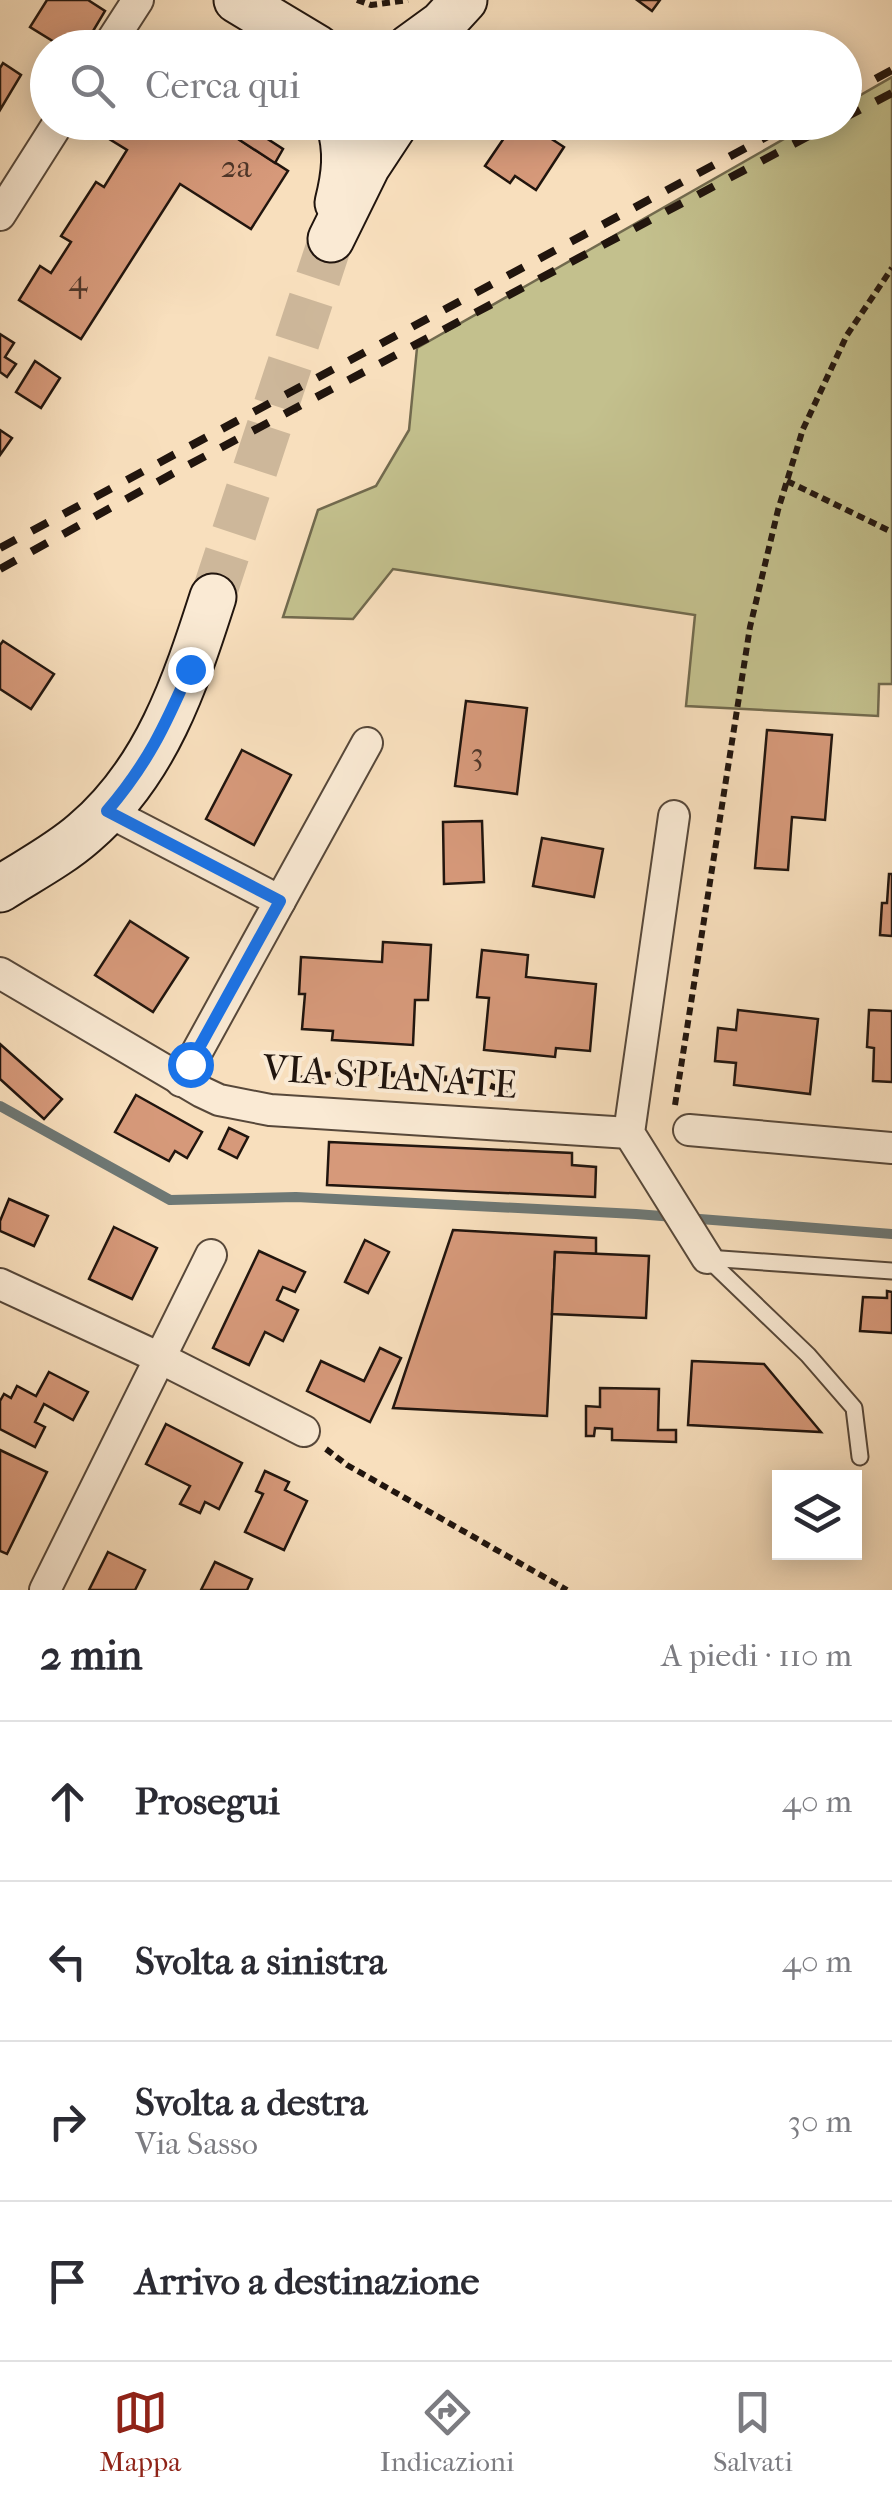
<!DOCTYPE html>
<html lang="it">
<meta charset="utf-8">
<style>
body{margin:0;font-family:"IM FELL French Canon",serif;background:#f2f2f3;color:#2b2b33}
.controls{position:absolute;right:30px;bottom:30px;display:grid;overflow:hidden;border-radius:0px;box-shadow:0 5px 25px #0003}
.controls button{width:90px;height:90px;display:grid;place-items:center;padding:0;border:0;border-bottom:2px solid #e1e1e2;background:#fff;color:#2b2b33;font:50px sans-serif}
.stop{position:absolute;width:30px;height:30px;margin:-22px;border:8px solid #1a73e8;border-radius:50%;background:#fff}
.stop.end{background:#1a73e8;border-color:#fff;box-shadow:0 2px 10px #0008}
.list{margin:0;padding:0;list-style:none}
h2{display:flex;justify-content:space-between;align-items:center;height:130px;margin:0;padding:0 40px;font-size:42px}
h2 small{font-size:32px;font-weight:400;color:#7c7c81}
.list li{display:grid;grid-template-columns:65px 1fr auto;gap:30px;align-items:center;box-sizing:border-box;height:160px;padding:0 40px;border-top:2px solid #e1e1e2}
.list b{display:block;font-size:38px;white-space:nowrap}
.list p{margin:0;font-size:32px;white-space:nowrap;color:#7c7c81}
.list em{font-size:32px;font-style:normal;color:#7c7c81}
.icon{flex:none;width:55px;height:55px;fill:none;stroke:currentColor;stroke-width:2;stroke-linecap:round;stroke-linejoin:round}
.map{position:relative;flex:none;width:892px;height:1590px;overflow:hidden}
.search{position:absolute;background:#fff;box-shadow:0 5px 25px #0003;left:30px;right:30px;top:30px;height:110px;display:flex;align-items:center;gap:25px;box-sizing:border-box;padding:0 35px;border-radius:55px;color:#7c7c81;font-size:38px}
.sheet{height:770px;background:#fff}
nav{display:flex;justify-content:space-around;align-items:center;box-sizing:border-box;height:140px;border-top:2px solid #e1e1e2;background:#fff;font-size:28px;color:#7c7c81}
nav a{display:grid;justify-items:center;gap:5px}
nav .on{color:#8f2418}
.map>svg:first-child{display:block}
</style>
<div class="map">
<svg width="892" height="1590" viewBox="0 0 892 1590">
<rect width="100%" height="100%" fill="#f8dfbd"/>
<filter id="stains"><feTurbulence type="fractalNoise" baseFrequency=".002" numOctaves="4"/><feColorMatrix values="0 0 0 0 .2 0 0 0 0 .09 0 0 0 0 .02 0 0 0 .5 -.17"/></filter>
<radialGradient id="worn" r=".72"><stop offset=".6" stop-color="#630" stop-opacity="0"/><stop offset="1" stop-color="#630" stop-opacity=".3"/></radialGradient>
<path fill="#c3c08d" stroke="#726a4e" stroke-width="2.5" d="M 892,77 L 892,684 L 879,684 L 878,716 L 686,706 L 695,615 L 393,569 L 353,619 L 283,617 L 318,510 L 376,486 L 409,430 L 417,348 L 812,123 L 844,122 L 845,104 Z"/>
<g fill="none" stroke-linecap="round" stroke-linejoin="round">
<path stroke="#6e7875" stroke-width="10" d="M 0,1106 L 170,1200 L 296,1197 L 636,1214 L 892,1234"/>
</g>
<g fill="#d6997a" stroke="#21150e" stroke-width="2.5">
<path d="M 47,0 L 88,0 L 105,11 L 83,48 L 64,48 L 30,27 Z"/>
<path d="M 637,0 L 660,0 L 652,11 Z"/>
<path d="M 3,63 L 21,75 L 0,110 L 0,68 Z"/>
<path d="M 90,122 L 212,122 L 288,171 L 251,229 L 180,184 L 81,339 L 19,300 L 40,266 L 51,273 L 71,242 L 61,236 L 96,182 L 104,187 L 127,150 L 88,126 Z"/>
<path d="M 212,122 L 241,122 L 283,149 L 275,163 Z"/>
<path d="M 515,122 L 551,122 L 544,134 L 564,147 L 536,190 L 515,176 L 510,183 L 485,166 Z"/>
<path d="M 0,334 L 14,343 L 5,357 L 16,364 L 7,377 L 0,372 Z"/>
<path d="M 35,361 L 60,378 L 41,408 L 16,392 Z"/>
<path d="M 0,430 L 12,438 L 0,455 Z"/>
<path d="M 3,641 L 54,674 L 31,709 L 0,689 L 0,645 Z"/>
<path d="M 466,701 L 527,708 L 517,794 L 455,786 Z"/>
<path d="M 767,730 L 832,735 L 825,820 L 792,817 L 788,870 L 755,868 Z"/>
<path d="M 242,750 L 291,775 L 254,845 L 206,819 Z"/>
<path d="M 482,821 L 484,882 L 444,884 L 443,822 Z"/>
<path d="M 542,838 L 603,849 L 594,897 L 533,886 Z"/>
<path d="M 889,874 L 892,874 L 892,936 L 880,935 L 882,903 L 887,903 Z"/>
<path d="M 130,921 L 188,958 L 153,1012 L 95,975 Z"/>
<path d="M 383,942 L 431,945 L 428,1000 L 415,1000 L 413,1045 L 332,1040 L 333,1031 L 302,1029 L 305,994 L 299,994 L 301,957 L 382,962 Z"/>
<path d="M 482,950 L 528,955 L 526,977 L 596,984 L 590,1051 L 556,1048 L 555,1057 L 484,1050 L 489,998 L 477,997 Z"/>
<path d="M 738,1010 L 818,1019 L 810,1094 L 734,1085 L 736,1063 L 715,1061 L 718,1028 L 736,1030 Z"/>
<path d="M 869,1010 L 892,1011 L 892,1082 L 873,1081 L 874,1048 L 867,1047 Z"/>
<path d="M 0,1044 L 62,1099 L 44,1119 L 0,1079 Z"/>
<path d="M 136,1095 L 202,1132 L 187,1158 L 175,1151 L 169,1161 L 115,1132 Z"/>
<path d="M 229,1128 L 248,1137 L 237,1158 L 219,1149 Z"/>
<path d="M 329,1142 L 572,1153 L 572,1165 L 596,1167 L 595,1197 L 327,1185 Z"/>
<path d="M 9,1199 L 48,1216 L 34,1246 L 0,1231 L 0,1221 Z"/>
<path d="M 114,1227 L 157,1248 L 132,1299 L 89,1279 Z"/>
<path d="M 453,1230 L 596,1238 L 596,1254 L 555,1252 L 547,1416 L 393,1408 Z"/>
<path d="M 365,1240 L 389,1252 L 368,1293 L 345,1282 Z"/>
<path d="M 259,1251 L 305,1272 L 295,1292 L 283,1287 L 277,1300 L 298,1310 L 283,1341 L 265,1332 L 249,1365 L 213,1348 Z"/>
<path d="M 555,1252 L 649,1256 L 646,1318 L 552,1314 Z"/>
<path d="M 887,1291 L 892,1292 L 892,1333 L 860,1331 L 863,1297 L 887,1298 Z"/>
<path d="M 380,1348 L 401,1358 L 370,1422 L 307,1391 L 321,1361 L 364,1381 Z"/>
<path d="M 692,1361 L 764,1364 L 821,1432 L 688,1425 Z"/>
<path d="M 49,1372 L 88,1392 L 73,1420 L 44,1404 L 35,1422 L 45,1427 L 35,1447 L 0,1429 L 0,1401 L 4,1394 L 11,1398 L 17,1386 L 36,1396 Z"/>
<path d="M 600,1388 L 659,1389 L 658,1430 L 676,1430 L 676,1442 L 612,1440 L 612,1429 L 595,1428 L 594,1436 L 586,1436 L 586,1406 L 600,1407 Z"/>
<path d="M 166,1424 L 242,1463 L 219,1509 L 205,1502 L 200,1513 L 180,1504 L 190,1486 L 146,1464 Z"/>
<path d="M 0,1450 L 47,1472 L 7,1554 L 0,1551 Z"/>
<path d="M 265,1471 L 289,1482 L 285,1490 L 307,1501 L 284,1550 L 245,1532 L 263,1494 L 256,1491 Z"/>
<path d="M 108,1552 L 145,1570 L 135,1590 L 89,1590 Z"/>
<path d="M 215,1562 L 252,1579 L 247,1590 L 201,1590 Z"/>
</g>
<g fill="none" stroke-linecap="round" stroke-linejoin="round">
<path stroke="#cdb79a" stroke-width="45" stroke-dasharray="45 22" stroke-linecap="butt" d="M 213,597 L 331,239"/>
<defs>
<g id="lane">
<path d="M 707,1258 L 808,1355 L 854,1408 L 860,1457"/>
<path d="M 707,1258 L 892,1271"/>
</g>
<g id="street">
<path d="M 107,48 L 138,0"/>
<path d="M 0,215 L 59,122"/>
<path d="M 107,811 L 280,901 L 181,1081"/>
<path d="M 674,816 L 629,1133 L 707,1258"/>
<path d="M 280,901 L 367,743"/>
<path d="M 0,973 L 202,1092 L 219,1100 L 270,1110 L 629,1133"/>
<path d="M 689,1130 L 892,1148"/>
<path d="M 0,1284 L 160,1358 L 304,1431"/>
<path d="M 45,1590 L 211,1255"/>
</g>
<g id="secondary">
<path d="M 237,0 L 317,48"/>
<path d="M 409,48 L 442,24 L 464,0"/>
<path d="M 338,203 C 345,175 348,151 339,122"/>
<path d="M 331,239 L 367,166 L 396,122"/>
<path d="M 0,889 C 28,871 59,855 84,833 C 156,772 185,684 213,597"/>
</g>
</defs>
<use href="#lane" stroke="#57483a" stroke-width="19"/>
<use href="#street" stroke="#57483a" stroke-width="34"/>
<use href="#secondary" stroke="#21150e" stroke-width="49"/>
<g stroke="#21150e" stroke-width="6" stroke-dasharray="8 5" stroke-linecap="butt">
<path d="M 357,0 L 371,5 L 408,0"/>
<path d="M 787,481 L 892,532"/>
<path d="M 297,1079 L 353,1071 L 477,1081 L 511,1093"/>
<path d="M 675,1105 L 750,627 L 778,510 L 803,429 L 847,335 L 892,268"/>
<path d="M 326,1449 L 347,1465 L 567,1590"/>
</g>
<use href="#lane" stroke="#faead4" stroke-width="15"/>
<use href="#street" stroke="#faead4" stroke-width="30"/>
<use href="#secondary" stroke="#faead4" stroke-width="45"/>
<g stroke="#21150e" stroke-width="8" stroke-dasharray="18 18" stroke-linecap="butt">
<path d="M 844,96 L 892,70"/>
<path d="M 844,118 L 892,93"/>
<path d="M 0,548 L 794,122"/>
<path d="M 0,569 L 179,470 L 835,122"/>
</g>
</g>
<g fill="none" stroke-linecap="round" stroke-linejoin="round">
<path stroke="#1a73e8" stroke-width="12" d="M 190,669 C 165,726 148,763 107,811 L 280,901 L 190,1064"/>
</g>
<g text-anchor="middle" stroke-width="8" stroke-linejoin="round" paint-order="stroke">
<g font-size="32" fill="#4e3629">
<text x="236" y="177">2a</text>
<text x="78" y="291">4</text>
<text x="477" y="764">3</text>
</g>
<g font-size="38" fill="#21150e" stroke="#faead4">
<text transform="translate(390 1076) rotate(4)" y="13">VIA SPIANATE</text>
</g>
</g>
<rect width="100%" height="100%" filter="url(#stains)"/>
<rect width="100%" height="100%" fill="url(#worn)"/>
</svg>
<div class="controls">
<button><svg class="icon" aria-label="layers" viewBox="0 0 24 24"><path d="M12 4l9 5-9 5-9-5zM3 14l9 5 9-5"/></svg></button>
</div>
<div class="stop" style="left:190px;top:1064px"></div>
<div class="stop end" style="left:190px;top:669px"></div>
<div class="search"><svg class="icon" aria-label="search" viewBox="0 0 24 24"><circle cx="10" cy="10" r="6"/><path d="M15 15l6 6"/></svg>Cerca qui</div>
</div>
<section class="sheet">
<h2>2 min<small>A piedi · 110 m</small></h2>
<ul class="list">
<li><svg class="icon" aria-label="ahead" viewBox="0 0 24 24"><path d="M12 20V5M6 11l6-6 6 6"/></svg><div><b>Prosegui</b></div><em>40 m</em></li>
<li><svg class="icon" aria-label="left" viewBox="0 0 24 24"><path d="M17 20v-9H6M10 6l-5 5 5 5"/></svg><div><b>Svolta a sinistra</b></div><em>40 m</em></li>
<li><svg class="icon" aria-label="right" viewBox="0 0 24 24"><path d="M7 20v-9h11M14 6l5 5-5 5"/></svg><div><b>Svolta a destra</b><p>Via Sasso</p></div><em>30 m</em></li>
<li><svg class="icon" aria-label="arrive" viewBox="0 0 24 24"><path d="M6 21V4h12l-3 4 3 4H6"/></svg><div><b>Arrivo a destinazione</b></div></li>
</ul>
</section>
<nav>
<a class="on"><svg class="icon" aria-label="map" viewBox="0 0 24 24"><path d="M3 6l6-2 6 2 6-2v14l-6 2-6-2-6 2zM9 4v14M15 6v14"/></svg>Mappa</a>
<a><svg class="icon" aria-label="directions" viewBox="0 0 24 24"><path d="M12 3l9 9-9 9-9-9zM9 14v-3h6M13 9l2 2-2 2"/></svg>Indicazioni</a>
<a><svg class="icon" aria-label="saved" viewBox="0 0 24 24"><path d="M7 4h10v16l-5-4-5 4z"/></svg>Salvati</a>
</nav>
